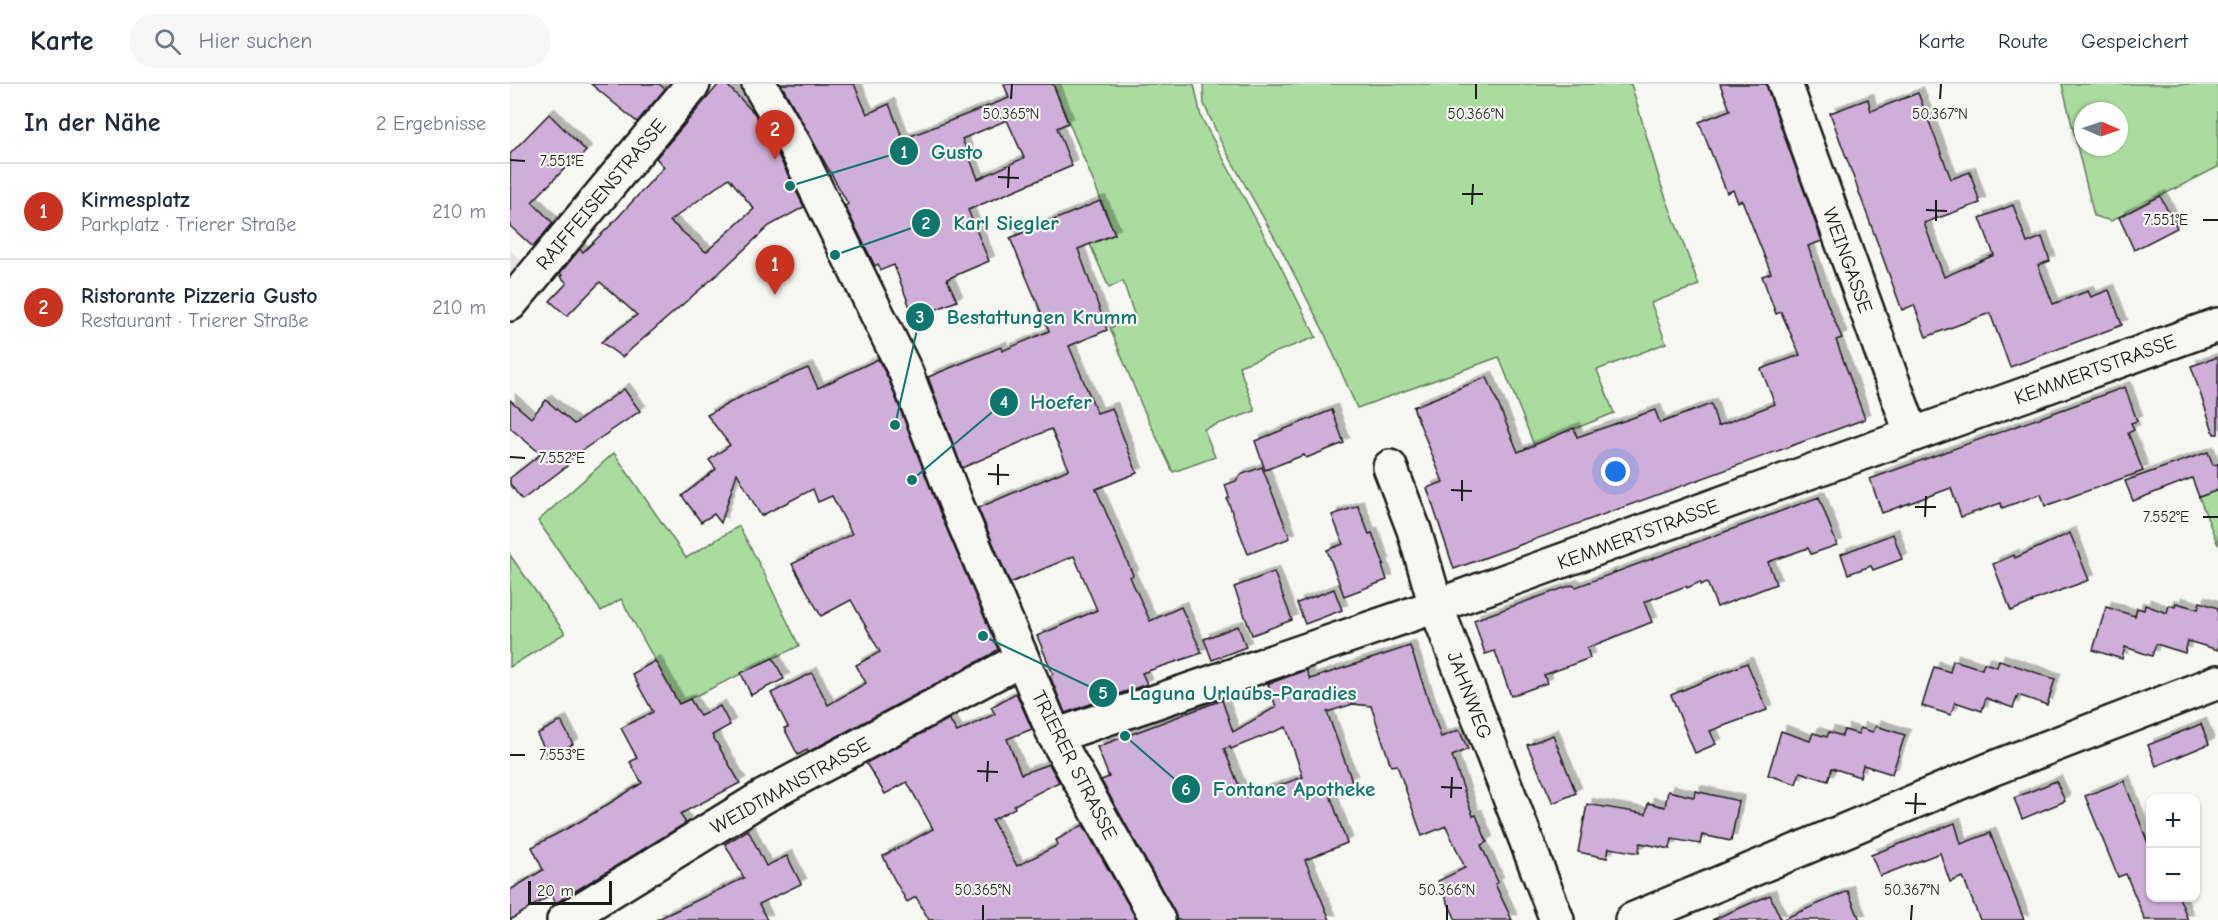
<!DOCTYPE html>
<html lang="de">
<meta charset="utf-8">
<style>
body{margin:0;font-family:"Comic Neue",sans-serif;background:#f6f6f7;color:#1f2937}
.controls{position:absolute;right:18px;bottom:18px;display:grid;overflow:hidden;border-radius:12px;box-shadow:0 2px 4px #0004}
.controls button{width:54px;height:54px;display:grid;place-items:center;padding:0;border:0;border-bottom:2px solid #e0e1e3;background:#fff;color:#1f2937;font:30px sans-serif}
.compass{position:absolute;left:1564px;top:18px;width:54px;height:54px;border-radius:50%;background:#fff;box-shadow:0 2px 4px #0004;rotate:92deg}
.scale{position:absolute;left:18px;bottom:15px;width:84px;box-sizing:border-box;padding-left:6px;border:3px solid #1c1c1c;border-top:0;font-size:16px;line-height:21px;white-space:nowrap;color:#1c1c1c;-webkit-text-stroke:4px #f6f6f2;paint-order:stroke}
.you{position:absolute;left:1106px;top:388px;width:21px;height:21px;margin:-15px;border:4px solid #fff;border-radius:50%;background:#1a73e8;box-shadow:0 0 0 9px #1a73e833}
.badge{display:grid;place-items:center;width:39px;height:39px;border-radius:50%;background:#c8321e;color:#fff;font-size:20px;font-weight:700}
.pin{position:absolute;translate:-50% -50px;filter:drop-shadow(0 2px 3px #0008)}
.pin::after{content:'';position:absolute;top:32px;width:21px;height:18px;background:inherit;clip-path:polygon(0 0,100% 0,50% 100%)}
.list{margin:0;padding:0;list-style:none}
h2{display:flex;justify-content:space-between;align-items:center;height:78px;margin:0;padding:0 24px;font-size:26px}
h2 small{font-size:20px;font-weight:400;color:#747a83}
.list li{display:grid;grid-template-columns:39px 1fr auto;gap:18px;align-items:center;box-sizing:border-box;height:96px;padding:0 24px;border-top:2px solid #e0e1e3}
.list b{display:block;font-size:22px;white-space:nowrap}
.list p{margin:0;font-size:20px;white-space:nowrap;color:#747a83}
.list em{font-size:20px;font-style:normal;color:#747a83}
.icon{flex:none;width:33px;height:33px;fill:none;stroke:currentColor;stroke-width:2;stroke-linecap:round;stroke-linejoin:round}
.map{position:relative;flex:none;width:1708px;height:836px;overflow:hidden}
header{display:flex;align-items:center;gap:36px;box-sizing:border-box;height:84px;padding:0 30px;background:#fff;border-bottom:2px solid #e0e1e3}
header strong{font-size:28px}
nav{display:flex;gap:33px;margin-inline-start:auto;font-size:21px}
.search{width:420px;height:54px;background:#f6f6f7;display:flex;align-items:center;gap:15px;box-sizing:border-box;padding:0 21px;border-radius:24px;color:#747a83;font-size:22px}
main{display:flex}
aside{flex:1;background:#fff}
.map>svg:first-child{display:block}
</style>
<header>
<strong>Karte</strong>
<div class="search"><svg class="icon" aria-label="search" viewBox="0 0 24 24"><circle cx="10" cy="10" r="6"/><path d="M15 15l6 6"/></svg>Hier suchen</div>
<nav><a>Karte</a><a>Route</a><a>Gespeichert</a></nav>
</header>
<main>
<aside>
<h2>In der Nähe<small>2 Ergebnisse</small></h2>
<ul class="list">
<li><span class="badge">1</span><div><b>Kirmesplatz</b><p>Parkplatz · Trierer Straße</p></div><em>210 m</em></li>
<li><span class="badge">2</span><div><b>Ristorante Pizzeria Gusto</b><p>Restaurant · Trierer Straße</p></div><em>210 m</em></li>
</ul>
</aside>
<div class="map">
<svg width="1708" height="836" viewBox="0 0 1708 836">
<defs>
<filter id="shadow"><feDropShadow dx="5.5" dy="-5.5" stdDeviation="0" flood-color="#0004"/></filter>
</defs>
<rect width="100%" height="100%" fill="#f6f6f2"/>
<filter id="ink" filterUnits="userSpaceOnUse"><feTurbulence type="fractalNoise" baseFrequency=".0167" numOctaves="2"/><feDisplacementMap in="SourceGraphic" scale="12" xChannelSelector="R" yChannelSelector="G"/><feConvolveMatrix kernelMatrix="1 2 1 2 8 2 1 2 1" color-interpolation-filters="sRGB"/></filter>
<g filter="url(#ink)">
<path fill="#eae0ea" d="M 0,166 L 11,177 L 0,192 Z"/>
<g fill="#a9dc9e" stroke="#627c5d" stroke-width="1.5" fill-rule="evenodd">
<path d="M 543,0 L 684,0 L 691,33 L 767,175 L 806,253 L 729,282 L 745,327 L 694,345 L 705,373 L 663,388 L 631,320 L 600,244 L 625,233 L 613,197 L 599,204 L 580,160 L 605,150 Z"/>
<path d="M 693,0 L 1121,0 L 1151,101 L 1189,201 L 1141,219 L 1156,259 L 1087,286 L 1104,329 L 1024,361 L 989,273 L 847,324 L 813,246 L 771,165 L 711,58 L 694,20 Z"/>
<path d="M 1552,0 L 1708,0 L 1708,83 L 1601,137 L 1584,132 ZM 1573,27 L 1609,27 L 1609,63 L 1573,63 Z"/>
<path d="M 104,369 L 176,474 L 229,442 L 256,493 L 289,562 L 169,620 L 111,515 L 91,527 L 28,437 Z"/>
<path d="M 1708,406 L 1708,461 L 1689,413 Z"/>
<path d="M 0,471 L 55,549 L 0,583 Z"/>
</g>
<g fill="#cfaed9" stroke="#1c1c1c" stroke-width="1.5" fill-rule="evenodd" filter="url(#shadow)">
<path d="M 81,0 L 149,0 L 155,5 L 127,38 Z"/>
<path d="M 209,0 L 216,0 L 245,30 L 268,71 L 294,123 L 259,142 L 210,188 L 112,273 L 91,258 L 127,231 L 90,198 L 57,232 L 40,217 L 57,199 L 50,192 L 52,191 L 50,189 L 70,165 L 73,168 L 100,142 L 154,83 L 146,74 ZM 219,94 L 244,125 L 196,168 L 160,137 Z"/>
<path d="M 271,0 L 344,0 L 357,30 L 379,20 L 393,55 L 499,14 L 494,0 L 543,0 L 558,39 L 547,44 L 562,82 L 458,126 L 479,177 L 437,195 L 447,217 L 404,234 L 384,181 L 371,186 L 368,180 L 365,182 L 335,122 L 338,120 ZM 497,36 L 514,74 L 468,95 L 452,55 Z"/>
<path d="M 1210,0 L 1256,0 L 1312,157 L 1298,162 L 1317,219 L 1332,254 L 1326,256 L 1355,335 L 944,485 L 917,404 L 933,398 L 903,323 L 977,293 L 1008,368 L 1064,344 L 1067,353 L 1145,326 L 1150,339 L 1201,320 L 1208,342 L 1265,320 L 1251,285 L 1290,271 L 1271,228 L 1266,230 L 1252,192 L 1261,189 L 1232,116 L 1228,118 L 1223,106 L 1217,109 L 1189,38 L 1220,26 Z"/>
<path d="M 1408,9 L 1441,95 L 1460,88 L 1470,119 L 1414,139 L 1434,193 L 1484,171 L 1470,134 L 1503,121 L 1517,159 L 1532,153 L 1540,177 L 1528,181 L 1543,220 L 1578,207 L 1581,213 L 1599,206 L 1612,241 L 1500,283 L 1480,229 L 1416,253 L 1404,221 L 1392,226 L 1320,29 L 1358,15 L 1361,27 Z"/>
<path d="M 39,30 L 76,67 L 61,83 L 58,81 L 22,118 L 43,139 L 23,163 L 0,142 L 0,70 Z"/>
<path d="M 1650,112 L 1667,144 L 1624,166 L 1609,133 Z"/>
<path d="M 590,117 L 605,150 L 568,165 L 597,246 L 559,262 L 587,329 L 602,324 L 627,389 L 586,405 L 623,491 L 620,493 L 640,537 L 671,523 L 692,569 L 632,589 L 637,600 L 555,629 L 540,592 L 543,590 L 527,552 L 587,526 L 564,472 L 500,499 L 468,424 L 559,385 L 541,345 L 452,384 L 418,293 L 491,263 L 492,267 L 539,247 L 500,154 Z"/>
<path d="M 1708,273 L 1708,350 L 1704,350 L 1681,282 Z"/>
<path d="M 368,275 L 379,296 L 430,429 L 488,565 L 480,571 L 298,668 L 297,666 L 288,671 L 274,644 L 278,643 L 261,609 L 302,589 L 318,621 L 356,599 L 346,581 L 370,568 L 341,516 L 311,532 L 282,480 L 342,450 L 322,412 L 308,418 L 303,405 L 251,432 L 227,389 L 211,439 L 204,430 L 191,438 L 172,412 L 206,385 L 199,376 L 220,361 L 197,331 L 236,310 L 298,284 L 308,304 Z"/>
<path d="M 1615,303 L 1627,337 L 1621,339 L 1624,346 L 1618,349 L 1633,387 L 1535,422 L 1531,410 L 1492,424 L 1491,419 L 1451,433 L 1441,404 L 1372,429 L 1360,395 Z"/>
<path d="M 114,305 L 130,327 L 55,378 L 57,382 L 12,416 L 0,400 L 0,394 L 31,370 L 0,344 L 0,316 L 21,334 L 36,316 L 64,340 Z"/>
<path d="M 822,326 L 834,359 L 796,374 L 794,371 L 755,386 L 745,357 Z"/>
<path d="M 1698,368 L 1703,381 L 1708,380 L 1708,406 L 1689,413 L 1682,394 L 1623,417 L 1615,397 Z"/>
<path d="M 752,383 L 780,454 L 738,470 L 717,415 L 719,413 L 715,401 L 726,397 L 730,391 Z"/>
<path d="M 1309,413 L 1327,461 L 1301,470 L 1298,464 L 1258,478 L 1266,500 L 1207,523 L 1197,498 L 1191,501 L 1190,498 L 1177,504 L 1176,502 L 1134,518 L 1142,538 L 1077,564 L 1080,574 L 1034,591 L 1037,599 L 1001,612 L 985,567 L 975,570 L 964,536 L 1062,501 L 1066,503 Z"/>
<path d="M 848,422 L 859,450 L 862,449 L 874,480 L 872,481 L 877,496 L 834,512 L 817,466 L 833,460 L 822,431 Z"/>
<path d="M 1560,449 L 1579,496 L 1522,517 L 1523,518 L 1501,527 L 1483,480 L 1504,471 L 1505,474 Z"/>
<path d="M 1383,450 L 1392,475 L 1363,486 L 1361,482 L 1338,490 L 1331,470 Z"/>
<path d="M 764,488 L 782,536 L 742,551 L 724,503 Z"/>
<path d="M 824,505 L 832,526 L 795,540 L 787,519 Z"/>
<path d="M 1690,518 L 1708,524 L 1708,566 L 1678,557 L 1675,569 L 1646,560 L 1642,572 L 1615,563 L 1612,575 L 1583,566 L 1596,523 L 1625,532 L 1627,524 L 1634,526 L 1635,521 L 1657,529 L 1659,521 L 1665,523 L 1666,519 L 1688,525 Z"/>
<path d="M 728,542 L 736,563 L 702,576 L 694,555 Z"/>
<path d="M 900,562 L 931,653 L 949,646 L 958,665 L 942,672 L 963,732 L 966,731 L 977,758 L 971,761 L 988,798 L 985,800 L 1002,836 L 946,836 L 928,797 L 955,784 L 936,742 L 912,752 L 887,681 L 881,682 L 861,622 L 843,620 L 817,628 L 842,697 L 818,705 L 837,759 L 795,776 L 820,836 L 667,836 L 664,827 L 591,696 L 599,693 L 587,663 L 712,616 L 723,648 L 766,623 L 758,600 L 796,586 L 800,595 ZM 776,643 L 793,693 L 734,714 L 714,665 L 720,663 L 721,665 Z"/>
<path d="M 263,574 L 274,595 L 241,611 L 231,589 Z"/>
<path d="M 1443,576 L 1472,585 L 1474,579 L 1487,583 L 1489,576 L 1545,595 L 1537,621 L 1508,611 L 1503,624 L 1476,614 L 1472,627 L 1445,618 L 1441,631 L 1412,622 L 1424,583 L 1440,588 Z"/>
<path d="M 145,577 L 169,620 L 180,615 L 190,632 L 210,622 L 220,641 L 202,651 L 230,699 L 170,730 L 176,739 L 46,819 L 41,811 L 0,836 L 0,806 L 33,786 L 22,763 L 71,737 L 132,699 L 120,678 L 127,674 L 111,644 L 143,628 L 122,590 Z"/>
<path d="M 1237,579 L 1257,626 L 1200,647 L 1206,660 L 1185,669 L 1161,611 Z"/>
<path d="M 506,609 L 522,645 L 497,655 L 511,690 L 539,680 L 549,698 L 504,721 L 505,724 L 482,736 L 507,782 L 548,761 L 546,756 L 573,741 L 627,836 L 419,836 L 406,813 L 397,818 L 383,793 L 373,772 L 423,745 L 397,698 L 375,710 L 356,679 L 439,635 L 447,648 L 485,630 L 481,623 Z"/>
<path d="M 51,637 L 63,660 L 39,673 L 27,650 Z"/>
<path d="M 1691,640 L 1699,660 L 1646,682 L 1638,661 Z"/>
<path d="M 1366,642 L 1395,651 L 1382,690 L 1353,681 L 1350,693 L 1322,684 L 1318,697 L 1290,688 L 1286,700 L 1258,691 L 1271,647 L 1300,657 L 1303,649 L 1317,653 L 1319,648 L 1332,652 L 1334,646 L 1349,650 L 1350,644 L 1363,648 Z"/>
<path d="M 1043,651 L 1066,709 L 1043,719 L 1017,661 Z"/>
<path d="M 1546,697 L 1555,717 L 1512,735 L 1504,714 Z"/>
<path d="M 1614,697 L 1641,767 L 1641,813 L 1669,813 L 1678,836 L 1635,836 L 1616,790 L 1608,793 L 1575,712 Z"/>
<path d="M 1158,707 L 1184,713 L 1185,707 L 1229,717 L 1221,757 L 1192,751 L 1190,760 L 1162,755 L 1160,765 L 1130,759 L 1129,769 L 1099,764 L 1097,774 L 1068,768 L 1077,720 L 1136,730 L 1138,719 L 1155,723 Z"/>
<path d="M 1445,739 L 1451,760 L 1480,749 L 1514,836 L 1470,836 L 1453,793 L 1440,798 L 1430,769 L 1370,792 L 1361,771 Z"/>
<path d="M 238,746 L 256,782 L 277,772 L 291,800 L 249,820 L 257,836 L 146,836 L 234,794 L 215,760 Z"/>
<path d="M 1338,807 L 1350,836 L 1202,836 L 1260,811 L 1271,836 Z"/>
</g>
<g fill="none" stroke-linecap="round" stroke-linejoin="round">
<defs>
<g id="minor">
<path d="M 249,0 L 285,62 L 396,289 L 447,422 L 545,652 L 648,836"/>
<path d="M 1275,0 L 1402,351"/>
<path d="M 0,220 L 183,0"/>
<path d="M 880,383 L 904,446 L 926,522 L 1047,836"/>
<path d="M 545,652 L 926,522 L 1708,241"/>
<path d="M 54,836 L 253,713 L 512,575"/>
<path d="M 1122,836 L 1484,684 L 1708,598"/>
</g>
</defs>
<use href="#minor" stroke="#1c1c1c" stroke-width="38"/>
<use href="#minor" stroke="#f6f6f2" stroke-width="33"/>
</g>
</g>
<path fill="none" stroke="#1c1c1c" stroke-width="2" d="M 501,15 L 502,0M 966,15 L 966,0M 1430,15 L 1431,0M 0,76 L 15,77M 488,93 L 509,94M 498,104 L 499,83M 952,110 L 973,110M 962,121 L 963,100M 1416,126 L 1437,127M 1693,136 L 1708,136M 1426,137 L 1426,116M 0,373 L 15,374M 478,390 L 499,391M 488,401 L 488,380M 941,406 L 962,407M 952,417 L 952,396M 1405,423 L 1426,423M 1415,433 L 1416,412M 1693,433 L 1708,433M 0,671 L 15,671M 467,687 L 488,688M 477,698 L 478,677M 931,703 L 952,704M 941,714 L 942,693M 1395,719 L 1416,720M 1405,730 L 1406,709M 473,836 L 473,821M 937,836 L 937,821M 1401,836 L 1402,821"/>
<g text-anchor="middle" stroke-width="4.5" stroke-linejoin="round" paint-order="stroke">
<g font-size="20" fill="#1c1c1c" stroke="#f6f6f2">
<text transform="translate(91 110) rotate(-50)" y="7">RAIFFEISENSTRASSE</text>
<text transform="translate(1338 176) rotate(70)" y="7">WEINGASSE</text>
<text transform="translate(1585 285) rotate(-20)" y="7">KEMMERTSTRASSE</text>
<text transform="translate(1128 450) rotate(-20)" y="7">KEMMERTSTRASSE</text>
<text transform="translate(960 611) rotate(69)" y="7">JAHNWEG</text>
<text transform="translate(565 681) rotate(63)" y="7">TRIERER STRASSE</text>
<text transform="translate(280 701) rotate(-29)" y="7">WEIDTMANSTRASSE</text>
</g>
</g>
<g font-size="15" text-anchor="middle" fill="#1c1c1c" stroke="#f6f6f2" stroke-width="4.5" stroke-linejoin="round" paint-order="stroke">
<text x="501" y="35">50.365°N</text>
<text x="966" y="35">50.366°N</text>
<text x="1430" y="35">50.367°N</text>
<text x="52" y="82">7.551°E</text>
<text x="1656" y="141">7.551°E</text>
<text x="52" y="379">7.552°E</text>
<text x="1656" y="438">7.552°E</text>
<text x="52" y="676">7.553°E</text>
<text x="473" y="811">50.365°N</text>
<text x="937" y="811">50.366°N</text>
<text x="1402" y="811">50.367°N</text>
</g>
<path fill="none" stroke="#0f766e" stroke-width="2" d="M280 102L394 67M325 171L416 139M385 341L410 233M402 396L494 318M473 552L593 609M615 652L676 705"/>
<g fill="#0f766e" stroke="#f6f6f2" stroke-width="2">
<circle cx="280" cy="102" r="6"/>
<circle cx="325" cy="171" r="6"/>
<circle cx="385" cy="341" r="6"/>
<circle cx="402" cy="396" r="6"/>
<circle cx="473" cy="552" r="6"/>
<circle cx="615" cy="652" r="6"/>
<circle cx="394" cy="67" r="15"/>
<circle cx="416" cy="139" r="15"/>
<circle cx="410" cy="233" r="15"/>
<circle cx="494" cy="318" r="15"/>
<circle cx="593" cy="609" r="15"/>
<circle cx="676" cy="705" r="15"/>
</g>
<g font-size="18" text-anchor="middle" font-weight="bold" fill="#fff">
<text x="394" y="74">1</text>
<text x="416" y="145">2</text>
<text x="410" y="239">3</text>
<text x="494" y="324">4</text>
<text x="593" y="615">5</text>
<text x="676" y="711">6</text>
</g>
<g font-size="21" text-anchor="middle" font-weight="bold" fill="#0f766e" stroke="#f6f6f2" stroke-width="4.5" stroke-linejoin="round" paint-order="stroke">
<text x="447" y="75">Gusto</text>
<text x="496" y="146">Karl Siegler</text>
<text x="532" y="240">Bestattungen Krumm</text>
<text x="551" y="325">Hoefer</text>
<text x="733" y="616">Laguna Urlaubs-Paradies</text>
<text x="784" y="712">Fontane Apotheke</text>
</g>
</svg>
<div class="controls">
<button>+</button>
<button>−</button>
</div>
<svg class="compass" viewBox="-18 -18 36 36"><path d="M0-13l5 13h-10z" fill="#e53935"/><path d="M0 13l5-13h-10z" fill="#747a83"/></svg>
<div class="scale">20 m</div>
<div class="you"></div>
<div class="pin badge" style="left:265px;top:211px">1</div>
<div class="pin badge" style="left:265px;top:76px">2</div>
</div>
</main>
